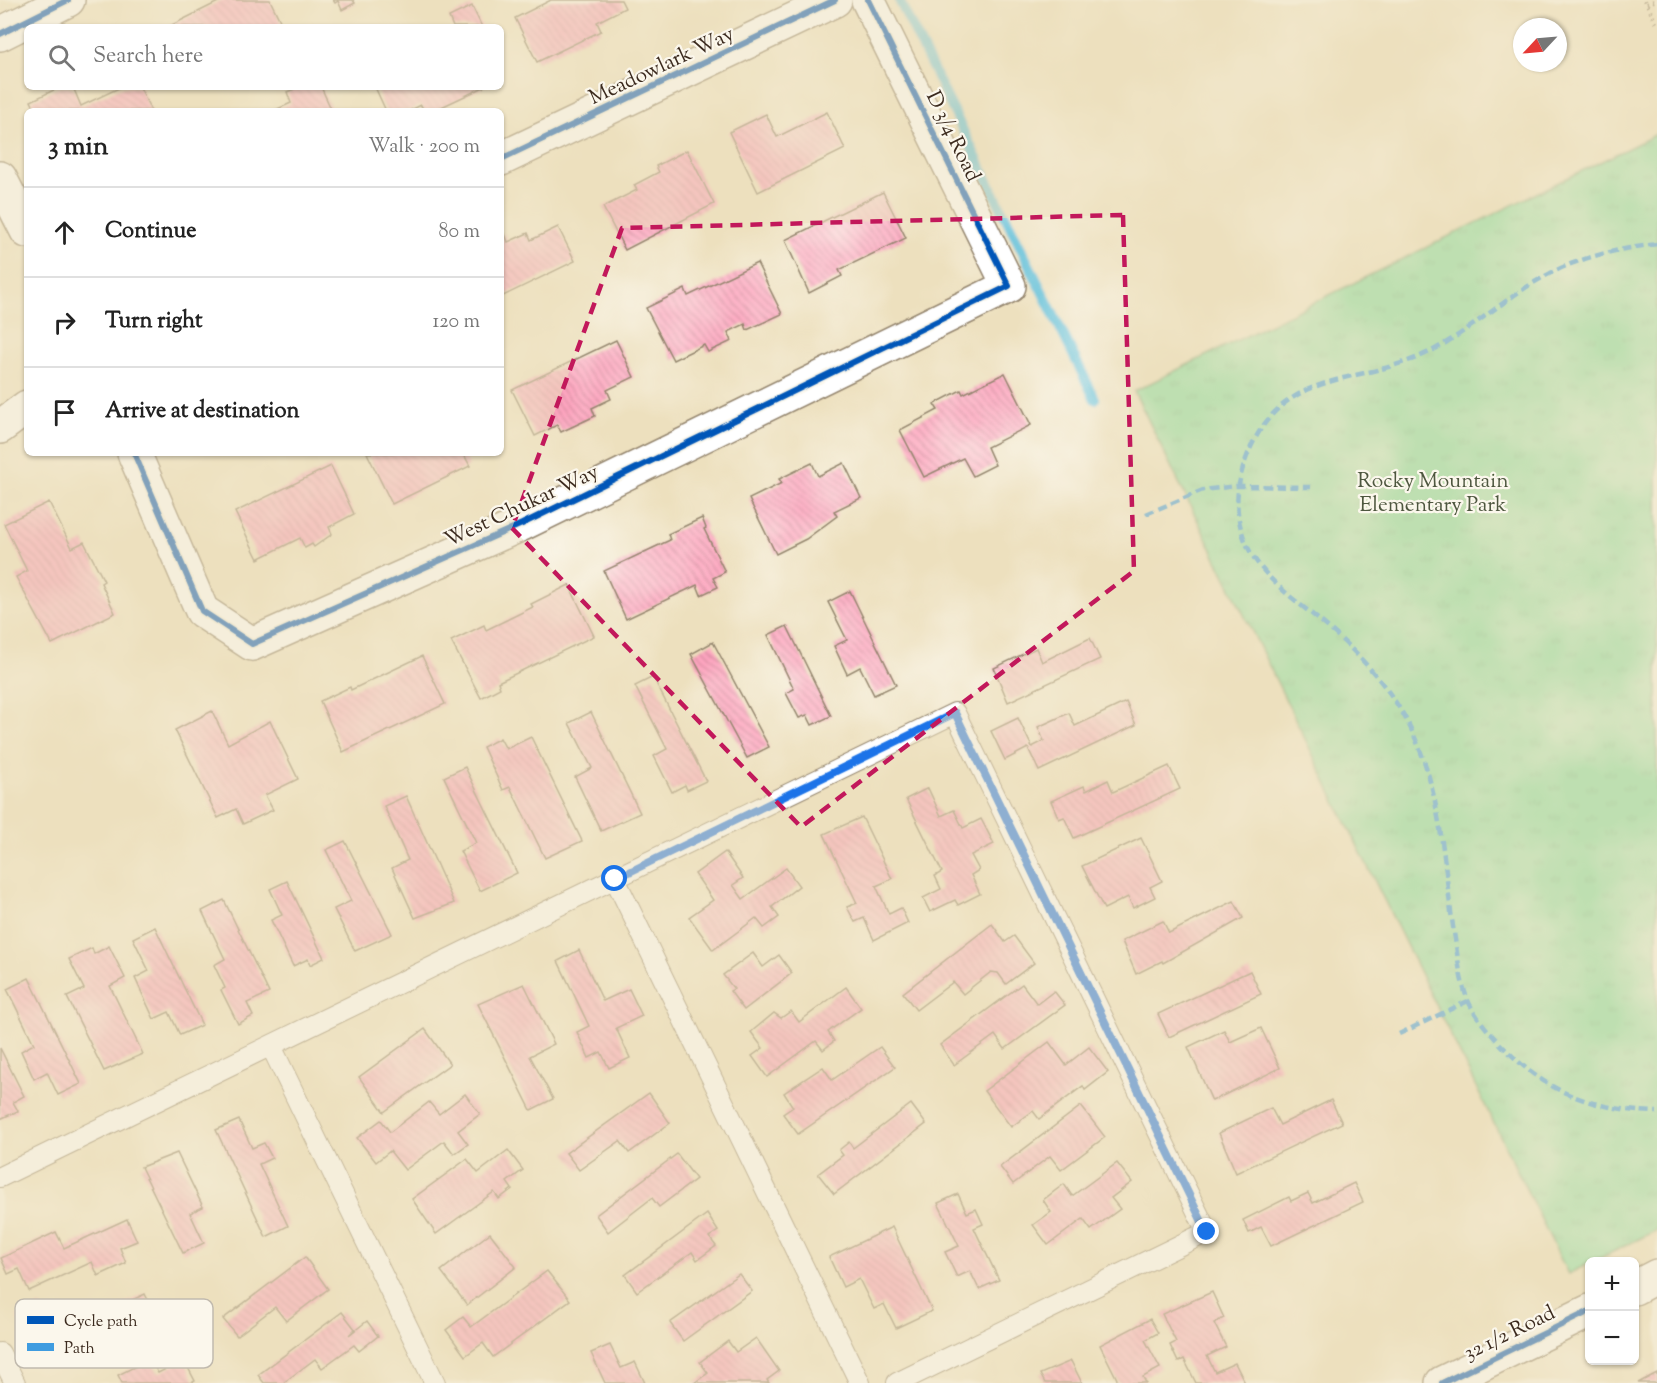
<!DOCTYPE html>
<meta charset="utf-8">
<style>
body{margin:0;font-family:"Sorts Mill Goudy",serif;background:#f6f6f6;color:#222}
.controls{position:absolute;right:18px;bottom:18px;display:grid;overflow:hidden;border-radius:9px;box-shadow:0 2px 4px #0004}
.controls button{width:54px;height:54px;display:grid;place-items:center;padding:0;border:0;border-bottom:2px solid #e0e0e0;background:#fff;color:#222;font:30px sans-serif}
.compass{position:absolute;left:1513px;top:18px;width:54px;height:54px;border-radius:50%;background:#fff;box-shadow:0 2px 4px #0004;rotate:244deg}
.stop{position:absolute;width:18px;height:18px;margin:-14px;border:4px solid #1a73e8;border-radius:50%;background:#fff}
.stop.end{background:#1a73e8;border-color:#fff;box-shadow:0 2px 6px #0008}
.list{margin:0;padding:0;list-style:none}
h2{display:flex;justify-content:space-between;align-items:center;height:78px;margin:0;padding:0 24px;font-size:26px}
h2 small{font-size:20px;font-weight:400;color:#767676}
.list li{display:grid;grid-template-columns:39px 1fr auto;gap:18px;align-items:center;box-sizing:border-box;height:90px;padding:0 24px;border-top:2px solid #e0e0e0}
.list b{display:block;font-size:22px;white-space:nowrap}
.list em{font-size:20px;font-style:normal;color:#767676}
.icon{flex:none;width:33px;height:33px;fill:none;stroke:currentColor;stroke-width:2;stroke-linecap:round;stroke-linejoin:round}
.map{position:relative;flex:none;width:1657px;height:1383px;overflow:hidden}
.search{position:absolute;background:#fff;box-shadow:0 2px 4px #0004;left:24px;top:24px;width:480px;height:66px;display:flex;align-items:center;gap:15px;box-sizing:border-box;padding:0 21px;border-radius:9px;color:#767676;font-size:22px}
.panel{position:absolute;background:#fff;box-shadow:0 2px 4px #0004;left:24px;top:108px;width:480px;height:348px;border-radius:9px}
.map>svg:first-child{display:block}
</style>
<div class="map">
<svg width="1657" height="1383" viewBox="0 0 1657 1383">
<defs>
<pattern id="park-tufts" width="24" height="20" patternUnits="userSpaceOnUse" patternTransform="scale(1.5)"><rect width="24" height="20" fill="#86dea2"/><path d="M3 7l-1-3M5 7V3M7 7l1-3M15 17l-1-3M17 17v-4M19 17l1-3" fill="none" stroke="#75bf8b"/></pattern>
<pattern id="building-back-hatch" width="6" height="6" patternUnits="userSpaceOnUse" patternTransform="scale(1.5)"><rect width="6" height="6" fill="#fea5c0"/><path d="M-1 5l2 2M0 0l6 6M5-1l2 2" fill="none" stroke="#cf879b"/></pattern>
</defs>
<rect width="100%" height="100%" fill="#fbf7ec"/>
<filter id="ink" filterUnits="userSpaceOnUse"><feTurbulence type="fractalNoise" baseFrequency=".0167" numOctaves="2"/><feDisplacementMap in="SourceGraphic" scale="12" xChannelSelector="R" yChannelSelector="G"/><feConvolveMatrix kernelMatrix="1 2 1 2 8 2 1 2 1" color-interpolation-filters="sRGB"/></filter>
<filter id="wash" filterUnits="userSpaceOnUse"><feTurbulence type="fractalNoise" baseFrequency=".008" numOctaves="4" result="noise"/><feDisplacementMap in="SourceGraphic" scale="24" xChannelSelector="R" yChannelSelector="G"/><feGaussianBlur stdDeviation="1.35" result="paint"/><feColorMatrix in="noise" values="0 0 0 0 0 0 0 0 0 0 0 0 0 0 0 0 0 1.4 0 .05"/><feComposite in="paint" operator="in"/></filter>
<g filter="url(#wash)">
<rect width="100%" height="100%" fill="#ede0be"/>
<path fill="url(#park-tufts)" stroke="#608460" stroke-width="1.5" d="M 1657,134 L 1657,1230 L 1568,1274 L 1134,391 Z"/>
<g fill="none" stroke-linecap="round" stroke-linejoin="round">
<path stroke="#5bbed9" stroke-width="10" d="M 899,0 L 1095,399"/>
</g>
<g id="blocks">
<g fill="url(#building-back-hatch)">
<path d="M 222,0 L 270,0 L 283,27 L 168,27 Z"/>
<path d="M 333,0 L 353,0 L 355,3 L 342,10 L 338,1 L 335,3 Z"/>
<path d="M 551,0 L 621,0 L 625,8 L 597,22 L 601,31 L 537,62 L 515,18 Z"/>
<path d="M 472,6 L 482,27 L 453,27 L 449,17 Z"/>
<path d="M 60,87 L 73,87 L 81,106 L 121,87 L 140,87 L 151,111 L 36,111 L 31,101 Z"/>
<path d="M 299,87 L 321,87 L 332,111 L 273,111 L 291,103 L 287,92 Z"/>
<path d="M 375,87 L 484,87 L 433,111 L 424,111 L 421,105 L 409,111 L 386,111 Z"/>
<path d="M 827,112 L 845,149 L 758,192 L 729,132 L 766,114 L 777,137 Z"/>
<path d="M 687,150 L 714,204 L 625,250 L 603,207 L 637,190 L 634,185 L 659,172 L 656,166 Z"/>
<path d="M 883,192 L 906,238 L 839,270 L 842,276 L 809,293 L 785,240 Z"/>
<path d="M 558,227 L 575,261 L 501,297 L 501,236 L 505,234 L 508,242 L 528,233 L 531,240 Z"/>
<path d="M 757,263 L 782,314 L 747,330 L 745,324 L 728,332 L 732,341 L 708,352 L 704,345 L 673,360 L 646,308 L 685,289 L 688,296 Z"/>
<path d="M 616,340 L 634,377 L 607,390 L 611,399 L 592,408 L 595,416 L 561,432 L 557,425 L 535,436 L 512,390 Z"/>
<path d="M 1005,373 L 1031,425 L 987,447 L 995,465 L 973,476 L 963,458 L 924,477 L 900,430 L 938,410 L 934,404 L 961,390 L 963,394 Z"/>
<path d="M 367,453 L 463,453 L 470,466 L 392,504 Z"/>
<path d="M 812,463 L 818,476 L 844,463 L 861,498 L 834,511 L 837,516 L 806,539 L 776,554 L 749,499 L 782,483 L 779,479 Z"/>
<path d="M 331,466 L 354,514 L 329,527 L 332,534 L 314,547 L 312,544 L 305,548 L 300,538 L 258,559 L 235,512 Z"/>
<path d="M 49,502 L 72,548 L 84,542 L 104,581 L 101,583 L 115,613 L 52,644 L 16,577 L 27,571 L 4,524 Z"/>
<path d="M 702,518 L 706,528 L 704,529 L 725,572 L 713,578 L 718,587 L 701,595 L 697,585 L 626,619 L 604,571 L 670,540 L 668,534 Z"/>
<path d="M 569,585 L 594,636 L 498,682 L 500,688 L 481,698 L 451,641 L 484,625 L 486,630 L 533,607 L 531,604 Z"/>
<path d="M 850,591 L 896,685 L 874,695 L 860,667 L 847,674 L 834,646 L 847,640 L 828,602 Z"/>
<path d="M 787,626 L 831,716 L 812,725 L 807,715 L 799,718 L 786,693 L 794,689 L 768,635 Z"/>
<path d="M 1090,638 L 1100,659 L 1008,702 L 994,668 L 1036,648 L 1042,662 Z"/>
<path d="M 713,642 L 769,747 L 747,758 L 691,654 Z"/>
<path d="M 422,656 L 445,704 L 343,752 L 320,701 L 350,687 L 351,690 Z"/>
<path d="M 653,677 L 706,781 L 687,790 L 685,785 L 672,792 L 654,756 L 667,749 L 635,686 Z"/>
<path d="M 1126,702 L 1136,725 L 1039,771 L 1028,748 L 1005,760 L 991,731 L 1018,718 L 1032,747 L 1044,741 L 1038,727 L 1069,713 L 1075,726 Z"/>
<path d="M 212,711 L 228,744 L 270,721 L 298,779 L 265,795 L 273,810 L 243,824 L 236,809 L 218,818 L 175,730 Z"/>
<path d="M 591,712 L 640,813 L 601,831 L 575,777 L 592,768 L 569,723 Z"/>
<path d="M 531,737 L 582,841 L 545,858 L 510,787 L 503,790 L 483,747 L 500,738 L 506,749 Z"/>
<path d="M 1169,766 L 1180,789 L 1074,838 L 1064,817 L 1059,819 L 1051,801 L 1084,786 L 1086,791 L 1108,780 L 1113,792 Z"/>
<path d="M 465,767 L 517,873 L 480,891 L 460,851 L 476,843 L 444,777 Z"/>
<path d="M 928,788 L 941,816 L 954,810 L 963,828 L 981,819 L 994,844 L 971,855 L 979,870 L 971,875 L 980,894 L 958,905 L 955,900 L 930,912 L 923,898 L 941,889 L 935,876 L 942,872 L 906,799 Z"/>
<path d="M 406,796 L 454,903 L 415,918 L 392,868 L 408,860 L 384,806 Z"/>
<path d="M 862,817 L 892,879 L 876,886 L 889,914 L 901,908 L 908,923 L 874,940 L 864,918 L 855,922 L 847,907 L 857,903 L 824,834 Z"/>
<path d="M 1141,838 L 1162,881 L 1150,887 L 1155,897 L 1133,908 L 1128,897 L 1104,909 L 1082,866 Z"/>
<path d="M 345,841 L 392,934 L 355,951 L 334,909 L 351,901 L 326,850 Z"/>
<path d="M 725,852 L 743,878 L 733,885 L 743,899 L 786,868 L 799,886 L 772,907 L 779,917 L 764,928 L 756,918 L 713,950 L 689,917 L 713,900 L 695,874 Z"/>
<path d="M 287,881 L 324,958 L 310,965 L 308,959 L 293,966 L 271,920 L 282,915 L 270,889 Z"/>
<path d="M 224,900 L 269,993 L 247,1003 L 253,1016 L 238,1024 L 221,990 L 225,988 L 214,965 L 225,959 L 202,911 Z"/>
<path d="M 1234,901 L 1243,918 L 1163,963 L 1162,961 L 1136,974 L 1122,941 L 1163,921 L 1169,933 Z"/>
<path d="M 992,924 L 1005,942 L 1014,936 L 1034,963 L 1006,984 L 998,973 L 991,972 L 963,994 L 953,982 L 916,1010 L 903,993 Z"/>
<path d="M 155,927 L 202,1025 L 180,1035 L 169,1012 L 154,1019 L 135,978 L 149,971 L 133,938 Z"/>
<path d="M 109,946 L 125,978 L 110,986 L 143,1054 L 104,1071 L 67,997 L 84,989 L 69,959 L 92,948 L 94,954 Z"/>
<path d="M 579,950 L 603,1001 L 629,989 L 642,1016 L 616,1028 L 630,1058 L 609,1068 L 601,1052 L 589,1058 L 577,1032 L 589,1026 L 558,961 Z"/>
<path d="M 753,953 L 763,967 L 779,955 L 792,973 L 744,1010 L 730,991 L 734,989 L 723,975 Z"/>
<path d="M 1250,971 L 1261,994 L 1169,1037 L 1158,1014 Z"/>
<path d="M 29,978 L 81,1084 L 58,1095 L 47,1072 L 34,1079 L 21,1051 L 34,1044 L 7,989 Z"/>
<path d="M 524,984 L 554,1044 L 530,1056 L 553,1099 L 531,1110 L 478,1004 Z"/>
<path d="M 1022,984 L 1037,1004 L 1054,991 L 1065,1005 L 1005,1049 L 995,1035 L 954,1065 L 940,1045 Z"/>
<path d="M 846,987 L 861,1008 L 828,1032 L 834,1041 L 823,1050 L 816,1041 L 767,1077 L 752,1056 L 763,1048 L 751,1032 L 774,1013 L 781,1018 L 791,1011 L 799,1022 Z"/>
<path d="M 1261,1028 L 1280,1068 L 1212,1101 L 1188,1047 L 1224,1030 L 1230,1042 Z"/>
<path d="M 425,1029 L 450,1064 L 384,1112 L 359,1077 Z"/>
<path d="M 1049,1042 L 1066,1065 L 1089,1047 L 1108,1072 L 1085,1090 L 1083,1086 L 1039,1119 L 1033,1111 L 1011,1127 L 984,1091 Z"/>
<path d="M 880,1047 L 895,1067 L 798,1134 L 783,1114 L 793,1107 L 784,1093 L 823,1067 L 832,1080 Z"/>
<path d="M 0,1048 L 24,1096 L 13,1102 L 18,1111 L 0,1119 Z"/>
<path d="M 649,1093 L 670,1123 L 629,1153 L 620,1141 L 579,1170 L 566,1153 Z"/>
<path d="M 465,1094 L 480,1114 L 458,1131 L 468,1144 L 454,1154 L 444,1141 L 405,1170 L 390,1151 L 376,1162 L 357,1138 L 381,1120 L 390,1132 L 429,1102 L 439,1114 Z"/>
<path d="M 1331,1100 L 1342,1123 L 1236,1173 L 1219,1133 L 1271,1108 L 1280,1125 Z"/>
<path d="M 911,1104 L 926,1124 L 834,1194 L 818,1174 L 843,1155 L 839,1150 L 849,1142 L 853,1148 Z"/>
<path d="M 1081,1106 L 1105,1137 L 1061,1170 L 1050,1156 L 1013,1184 L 1000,1167 Z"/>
<path d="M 239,1120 L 252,1148 L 264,1143 L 272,1158 L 259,1164 L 288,1226 L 266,1237 L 216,1130 Z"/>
<path d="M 508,1150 L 523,1170 L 507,1182 L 512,1189 L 499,1199 L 494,1192 L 436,1234 L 412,1199 L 467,1159 L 478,1173 Z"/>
<path d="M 177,1153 L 203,1207 L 190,1213 L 204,1243 L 183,1253 L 141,1167 Z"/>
<path d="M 677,1154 L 696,1179 L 659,1207 L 652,1198 L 608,1232 L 596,1215 Z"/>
<path d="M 1117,1163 L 1132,1182 L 1111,1198 L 1120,1209 L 1091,1230 L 1083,1219 L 1048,1245 L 1033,1225 L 1051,1212 L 1043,1200 L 1064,1184 L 1072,1196 Z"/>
<path d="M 1354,1183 L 1363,1202 L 1271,1246 L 1261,1227 L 1249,1233 L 1243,1220 L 1289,1197 L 1291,1201 L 1308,1193 L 1313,1203 Z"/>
<path d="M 958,1194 L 967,1213 L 976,1209 L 983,1224 L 974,1228 L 999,1280 L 979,1289 L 970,1271 L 957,1277 L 945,1252 L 959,1246 L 938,1203 Z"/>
<path d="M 707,1214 L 718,1231 L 709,1237 L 716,1246 L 697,1260 L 692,1252 L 637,1292 L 625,1275 Z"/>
<path d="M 127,1219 L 137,1241 L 120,1248 L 126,1263 L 98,1276 L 92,1262 L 29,1291 L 19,1269 L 8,1274 L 1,1258 L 56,1232 L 64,1248 Z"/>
<path d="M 892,1227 L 932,1311 L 896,1328 L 884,1304 L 874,1309 L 859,1279 L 843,1287 L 829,1257 Z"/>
<path d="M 490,1233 L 516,1267 L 467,1305 L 441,1271 Z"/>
<path d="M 305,1257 L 328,1289 L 286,1321 L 275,1307 L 237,1336 L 223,1319 Z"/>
<path d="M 547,1271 L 570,1300 L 493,1357 L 483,1343 L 465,1356 L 446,1330 L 463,1317 L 471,1327 Z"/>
<path d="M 739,1274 L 752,1291 L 683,1341 L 670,1323 Z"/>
<path d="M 1212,1292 L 1224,1318 L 1214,1323 L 1226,1347 L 1207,1356 L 1215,1372 L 1235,1363 L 1245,1383 L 1196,1383 L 1184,1359 L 1178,1362 L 1170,1345 L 1176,1342 L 1162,1314 Z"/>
<path d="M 145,1294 L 154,1312 L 61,1358 L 51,1337 L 31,1346 L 17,1317 L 40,1306 L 50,1327 L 89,1308 L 94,1318 Z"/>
<path d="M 342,1312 L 355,1329 L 349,1335 L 367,1321 L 378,1336 L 359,1351 L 354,1345 L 322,1368 L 315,1359 L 283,1383 L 264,1383 L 258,1375 Z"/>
<path d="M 1150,1319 L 1158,1333 L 1145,1340 L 1160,1368 L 1143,1377 L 1146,1383 L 1119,1383 L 1100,1345 Z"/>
<path d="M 756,1338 L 779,1371 L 767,1380 L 769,1383 L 694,1383 L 708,1373 L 700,1362 L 728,1341 L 736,1352 Z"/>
<path d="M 610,1345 L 621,1368 L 635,1362 L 645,1383 L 605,1383 L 591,1353 Z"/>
<path d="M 150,1359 L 158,1373 L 184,1360 L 195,1381 L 191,1383 L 122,1383 L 118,1375 Z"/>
<path d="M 1071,1361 L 1082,1383 L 1045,1383 L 1040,1374 Z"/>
<path d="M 1657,1373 L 1657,1383 L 1638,1383 Z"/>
</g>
</g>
</g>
<g filter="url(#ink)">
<use href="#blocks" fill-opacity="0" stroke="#94856e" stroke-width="1.5"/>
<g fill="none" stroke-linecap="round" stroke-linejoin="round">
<defs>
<g id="lane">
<path d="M 615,879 L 860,1383"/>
<path d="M 271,1046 L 435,1383"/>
<path d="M 0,1177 L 955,713 L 1207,1232 L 897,1383"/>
<path d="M 0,1353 L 15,1383"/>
</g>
<g id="street">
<path d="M 0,34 L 68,0"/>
<path d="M 501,159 L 835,0"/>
<path d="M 0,178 L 27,231"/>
<path d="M 0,427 L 27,407"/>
<path d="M 134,453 L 202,611 L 252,644 L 522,524 L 1009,286 L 868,0"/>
</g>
<g id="secondary">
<path d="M 1634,1288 L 1657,1276"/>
<path d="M 1442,1383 L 1590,1311"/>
</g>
</defs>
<use href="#lane" stroke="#94856e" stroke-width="22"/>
<use href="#street" stroke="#94856e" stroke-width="36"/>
<use href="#secondary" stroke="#94856e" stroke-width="36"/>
<g stroke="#94856e" stroke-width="4" stroke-dasharray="1.5 4.5" stroke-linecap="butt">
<path d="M 1645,0 L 1657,25"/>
<path d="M 1647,4 L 1656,0"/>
</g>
<use href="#lane" stroke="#fff" stroke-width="20"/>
<use href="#street" stroke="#fff" stroke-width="33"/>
<use href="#secondary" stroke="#fff" stroke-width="33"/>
<g stroke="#3f9ce0" stroke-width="4.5" stroke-dasharray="9 4.5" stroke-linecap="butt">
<path d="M 1657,244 C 1619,249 1583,256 1549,274 C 1509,295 1476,326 1437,348 C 1363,389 1282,362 1246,459 C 1235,489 1234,514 1246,543 C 1261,578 1296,600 1324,624 C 1358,653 1389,686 1409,725 C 1443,792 1443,867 1455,939 C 1458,959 1460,979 1467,998 C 1477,1023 1507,1052 1527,1069 C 1563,1099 1610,1111 1657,1112"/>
<path d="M 1146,514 L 1203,490 L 1236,486 L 1311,487"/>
<path d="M 1399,1034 L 1468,1001"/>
</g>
<defs>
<g id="cycleway">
<path d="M 0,34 L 68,0"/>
<path d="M 501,159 L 835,0"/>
<path d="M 134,453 L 202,611 L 252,644 L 522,524 L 1009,286 L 868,0"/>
<path d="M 1442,1383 L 1590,1311"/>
</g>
</defs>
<use href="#cycleway" stroke="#fbf7ec" stroke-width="10"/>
<use href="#cycleway" stroke="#0057b8" stroke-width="6"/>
</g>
</g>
<g fill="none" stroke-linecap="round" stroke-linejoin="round" filter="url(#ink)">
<path stroke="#1a73e8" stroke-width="8" d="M 615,879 L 955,713 L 1207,1232"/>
</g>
<path d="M0 0H1657V1383H0ZM 1123,215 L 1134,571 L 801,827 L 512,528 L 622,228 Z" fill="#ede0be" fill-opacity=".55" fill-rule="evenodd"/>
<path fill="none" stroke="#c2185b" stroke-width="4.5" stroke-dasharray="12 8" stroke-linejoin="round" d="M 1123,215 L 1134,571 L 801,827 L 512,528 L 622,228 Z"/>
<g text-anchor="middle" stroke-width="4.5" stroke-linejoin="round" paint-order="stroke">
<g font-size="21" fill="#3b2a1e" stroke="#fbf7ec">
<text transform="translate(661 65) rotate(-25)" y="7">Meadowlark Way</text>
<text transform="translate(954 136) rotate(64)" y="7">D 3/4 Road</text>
<text transform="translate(521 505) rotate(-25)" y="7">West Chukar Way</text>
<text transform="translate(1509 1332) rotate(-26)" y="7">32 1/2 Road</text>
</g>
<g font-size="21" fill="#4e573f" stroke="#fbf7ec">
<text x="1433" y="487">Rocky Mountain<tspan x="1433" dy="24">Elementary Park</tspan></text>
</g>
</g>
<rect x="15" y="1299" width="198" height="69" rx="9" fill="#fbf7ec" stroke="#c1baae" stroke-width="1.5"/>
<rect x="27" y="1316" width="27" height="8" fill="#0057b8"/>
<rect x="27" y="1343" width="27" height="8" fill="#3f9ce0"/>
<g font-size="16" fill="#3b2a1e">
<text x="64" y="1326">Cycle path</text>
<text x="64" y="1353">Path</text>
</g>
</svg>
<div class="controls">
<button>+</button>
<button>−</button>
</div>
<svg class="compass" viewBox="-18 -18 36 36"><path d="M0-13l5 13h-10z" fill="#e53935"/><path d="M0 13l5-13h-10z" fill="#767676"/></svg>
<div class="stop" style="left:615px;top:879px"></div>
<div class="stop end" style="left:1207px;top:1232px"></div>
<div class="search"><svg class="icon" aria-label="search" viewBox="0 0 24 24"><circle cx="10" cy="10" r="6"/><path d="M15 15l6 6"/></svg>Search here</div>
<section class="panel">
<h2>3 min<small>Walk · 200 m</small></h2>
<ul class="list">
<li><svg class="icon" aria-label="ahead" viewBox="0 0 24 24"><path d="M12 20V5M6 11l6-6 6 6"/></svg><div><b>Continue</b></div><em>80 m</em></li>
<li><svg class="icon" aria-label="right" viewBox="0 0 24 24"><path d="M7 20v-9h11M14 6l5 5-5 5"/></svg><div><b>Turn right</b></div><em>120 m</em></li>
<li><svg class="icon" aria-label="arrive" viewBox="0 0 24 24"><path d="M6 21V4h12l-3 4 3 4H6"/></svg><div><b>Arrive at destination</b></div></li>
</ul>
</section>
</div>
